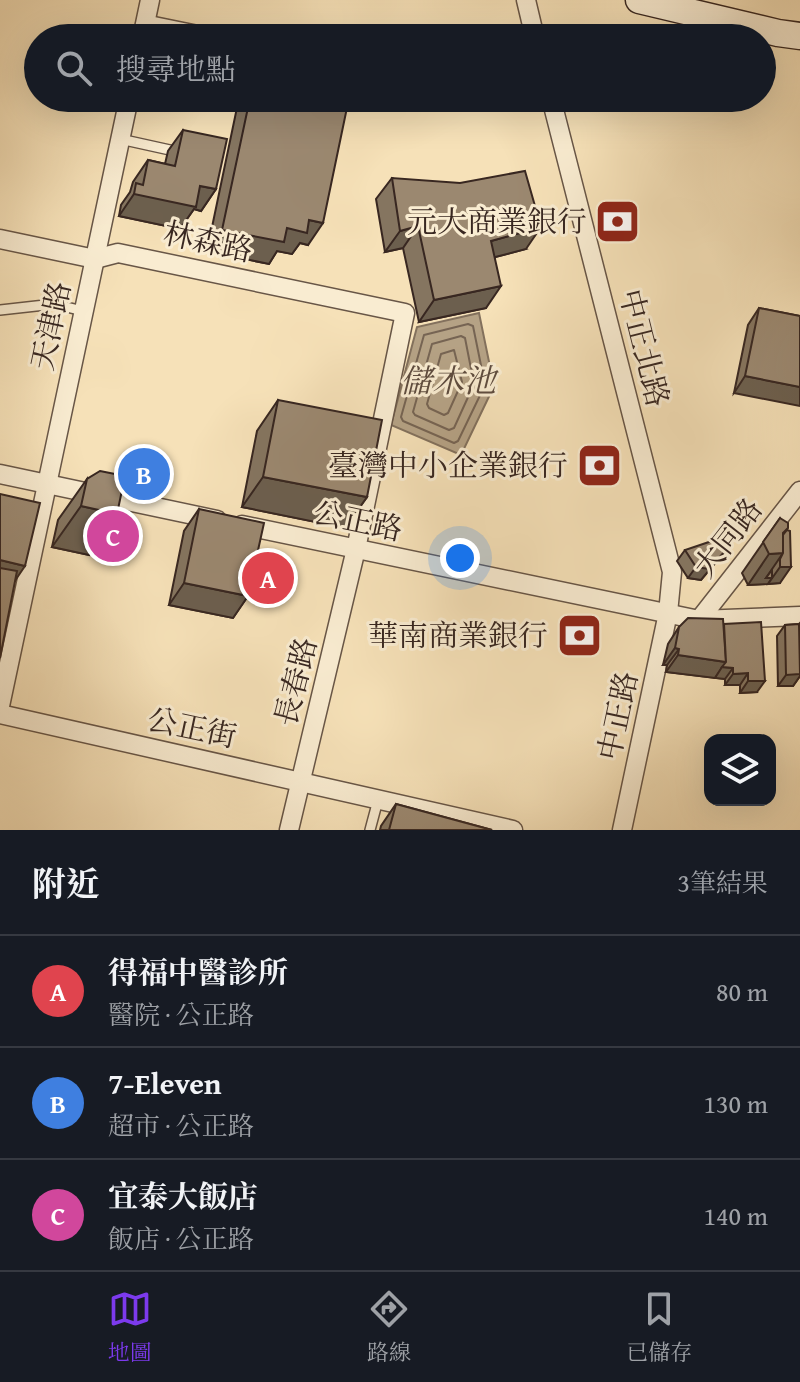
<!DOCTYPE html>
<html lang="zh-TW">
<meta charset="utf-8">
<style>
body{margin:0;font-family:"Gentium Book Plus","Noto Serif TC",serif;background:#20242c;color:#f1f3f6}
.controls{position:absolute;right:24px;bottom:24px;display:grid;overflow:hidden;border-radius:16px;box-shadow:0 8px 32px #0002}
.controls button{width:72px;height:72px;display:grid;place-items:center;padding:0;border:0;border-bottom:2px solid #363941;background:#171b24;color:#f1f3f6;font:40px sans-serif}
.you{position:absolute;left:460px;top:558px;width:28px;height:28px;margin:-20px;border:6px solid #fff;border-radius:50%;background:#1a73e8;box-shadow:0 0 0 12px #1a73e833}
.badge{display:grid;place-items:center;width:52px;height:52px;border-radius:50%;background:#7c3aed;color:#fff;font-size:26px;font-weight:700}
.pin{position:absolute;translate:-50% -50%;border:4px solid #fff;box-shadow:0 2px 8px #0006}
.list{margin:0;padding:0;list-style:none}
h2{display:flex;justify-content:space-between;align-items:center;height:104px;margin:0;padding:0 32px;font-size:34px}
h2 small{font-size:26px;font-weight:400;color:#9ea1a6}
.list li{display:grid;grid-template-columns:52px 1fr auto;gap:24px;align-items:center;box-sizing:border-box;height:112px;padding:0 32px;border-top:2px solid #363941}
.list b{display:block;font-size:30px;white-space:nowrap}
.list p{margin:0;font-size:26px;white-space:nowrap;color:#9ea1a6}
.list em{font-size:26px;font-style:normal;color:#9ea1a6}
.icon{flex:none;width:44px;height:44px;fill:none;stroke:currentColor;stroke-width:2;stroke-linecap:round;stroke-linejoin:round}
.map{position:relative;flex:none;width:800px;height:830px;overflow:hidden}
.search{position:absolute;background:#171b24;box-shadow:0 8px 32px #0002;left:24px;right:24px;top:24px;height:88px;display:flex;align-items:center;gap:20px;box-sizing:border-box;padding:0 28px;border-radius:44px;color:#9ea1a6;font-size:30px}
.sheet{height:440px;background:#171b24}
nav{display:flex;justify-content:space-around;align-items:center;box-sizing:border-box;height:112px;border-top:2px solid #363941;background:#171b24;font-size:22px;color:#9ea1a6}
nav a{display:grid;justify-items:center;gap:4px}
nav .on{color:#7c3aed}
.map>svg:first-child{display:block}
</style>
<div class="map">
<svg width="800" height="830" viewBox="0 0 800 830">
<rect width="100%" height="100%" fill="#f6e1b8"/>
<filter id="stains"><feTurbulence type="fractalNoise" baseFrequency=".0025" numOctaves="4"/><feColorMatrix values="0 0 0 0 .2 0 0 0 0 .09 0 0 0 0 .02 0 0 0 .5 -.17"/></filter>
<radialGradient id="worn" r=".72"><stop offset=".6" stop-color="#630" stop-opacity="0"/><stop offset="1" stop-color="#630" stop-opacity=".3"/></radialGradient>
<path fill="#b5a285" stroke="#83715d" stroke-width="2" d="M 479,313 L 494,386 L 461,455 L 391,425 L 417,327 Z"/>
<g fill="none" stroke-linecap="round" stroke-linejoin="round">
<g stroke="#766453" stroke-width="2">
<path d="M 468,324 L 473,326 L 485,385 L 458,441 L 454,443 L 403,421 L 401,417 L 424,335 Z"/>
<path d="M 461,336 L 465,338 L 474,384 L 454,428 L 449,430 L 415,415 L 413,412 L 432,344 Z"/>
<path d="M 454,350 L 462,382 L 448,413 L 444,415 L 429,408 L 427,404 L 441,354 Z"/>
</g>
<defs>
<g id="lane">
<path d="M 146,20 L 234,38"/>
<path d="M 120,139 L 179,152"/>
<path d="M 0,310 L 54,304 L 83,311"/>
<path d="M 370,830 L 378,800"/>
</g>
<g id="street">
<path d="M 526,0 L 535,38"/>
<path d="M 142,38 L 150,0"/>
<path d="M 551,98 L 672,572 L 668,613 L 622,830"/>
<path d="M 0,239 L 95,259 L 118,253 L 405,313 L 356,549 L 289,830"/>
<path d="M 0,474 L 217,520"/>
<path d="M 242,525 L 699,620 L 800,616"/>
<path d="M 699,620 L 800,491"/>
<path d="M 0,706 L 129,98"/>
<path d="M 0,714 L 513,830"/>
</g>
<path id="secondary" d="M 639,0 L 778,33 L 800,36"/>
</defs>
<use href="#lane" stroke="#685647" stroke-width="12"/>
<use href="#street" stroke="#685647" stroke-width="21"/>
<use href="#secondary" stroke="#382721" stroke-width="29"/>
<use href="#lane" stroke="#f9ecd1" stroke-width="9"/>
<use href="#street" stroke="#f9ecd1" stroke-width="18"/>
<use href="#secondary" stroke="#f9ecd1" stroke-width="26"/>
</g>
<g fill="#857560" stroke="#382721" stroke-width="2">
<path d="M 239,98 L 349,98 L 308,245 L 300,243 L 292,254 L 277,251 L 269,264 L 207,251 Z"/>
<path d="M 183,130 L 216,189 L 201,211 L 194,209 L 180,229 L 119,216 L 121,205 L 130,192 L 133,182 L 148,160 L 165,164 L 168,151 Z"/>
<path d="M 392,178 L 526,249 L 495,257 L 486,308 L 419,322 L 403,248 L 385,252 L 376,199 Z"/>
<path d="M 759,308 L 800,316 L 734,393 L 748,325 Z"/>
<path d="M 278,400 L 367,497 L 345,528 L 242,507 L 257,431 Z"/>
<path d="M 87,479 L 89,555 L 52,547 L 58,520 Z"/>
<path d="M 199,509 L 248,596 L 233,618 L 169,605 L 184,531 Z"/>
<path d="M 780,518 L 787,530 L 780,583 L 748,585 L 742,573 Z"/>
<path d="M 685,550 L 726,550 L 701,580 L 688,578 L 677,561 Z"/>
<path d="M 800,623 L 800,676 L 793,686 L 778,686 L 777,636 L 785,625 L 799,624 Z"/>
<path d="M 724,624 L 757,692 L 740,693 L 740,685 L 725,685 L 725,679 L 666,672 L 667,665 L 663,665 L 668,644 L 679,627 Z"/>
<path d="M 396,804 L 492,830 L 380,830 L 381,826 Z"/>
</g>
<g fill="#6c5f4e" stroke="#382721" stroke-width="2">
<path d="M 200,186 L 216,189 L 201,211 L 194,209 L 180,229 L 119,216 L 134,194 Z"/>
<path d="M 309,220 L 323,223 L 308,245 L 300,243 L 292,254 L 277,251 L 269,264 L 207,251 L 222,230 L 287,228 Z"/>
<path d="M 418,226 L 403,248 L 385,252 L 400,231 Z"/>
<path d="M 541,227 L 526,249 L 476,262 L 491,241 Z"/>
<path d="M 501,286 L 486,308 L 419,322 L 434,300 Z"/>
<path d="M 745,376 L 800,387 L 800,406 L 734,393 Z"/>
<path d="M 263,477 L 367,497 L 345,528 L 242,507 Z"/>
<path d="M 81,506 L 117,514 L 89,555 L 52,547 Z"/>
<path d="M 726,550 L 701,580 L 688,578 L 696,567 Z"/>
<path d="M 783,553 L 766,578 L 772,578 L 768,584 L 748,585 L 769,554 Z"/>
<path d="M 0,560 L 25,566 L 10,588 L 0,585 Z"/>
<path d="M 780,567 L 791,567 L 780,583 L 768,584 Z"/>
<path d="M 184,583 L 248,596 L 233,618 L 169,605 Z"/>
<path d="M 675,648 L 679,649 L 667,665 L 663,665 Z"/>
<path d="M 678,655 L 726,662 L 715,678 L 666,672 Z"/>
<path d="M 722,667 L 733,668 L 725,679 L 715,678 Z"/>
<path d="M 800,668 L 800,676 L 793,686 L 778,686 L 786,675 Z"/>
<path d="M 748,673 L 740,685 L 725,685 L 733,674 Z"/>
<path d="M 748,681 L 765,681 L 757,692 L 740,693 Z"/>
</g>
<g fill="#9b8870" stroke="#382721" stroke-width="2">
<path d="M 250,98 L 349,98 L 323,223 L 309,220 L 307,233 L 287,228 L 284,242 L 222,230 Z"/>
<path d="M 183,130 L 227,139 L 216,189 L 200,186 L 196,207 L 134,194 L 136,183 L 143,185 L 148,160 L 175,166 Z"/>
<path d="M 525,171 L 541,227 L 491,241 L 501,286 L 434,300 L 418,226 L 400,231 L 392,178 L 460,183 Z"/>
<path d="M 759,308 L 800,316 L 800,387 L 745,376 Z"/>
<path d="M 278,400 L 382,420 L 367,497 L 263,477 Z"/>
<path d="M 100,471 L 125,476 L 117,514 L 81,506 L 87,479 Z"/>
<path d="M 0,494 L 40,503 L 25,566 L 0,560 Z"/>
<path d="M 199,509 L 264,523 L 248,596 L 184,583 Z"/>
<path d="M 780,518 L 788,523 L 788,528 L 783,533 L 783,553 L 769,554 L 763,542 Z"/>
<path d="M 787,530 L 790,531 L 791,567 L 780,567 L 780,559 L 783,553 L 783,535 Z"/>
<path d="M 715,540 L 726,550 L 709,569 L 696,567 L 685,550 Z"/>
<path d="M 0,568 L 17,571 L 0,658 Z"/>
<path d="M 772,570 L 772,578 L 766,578 Z"/>
<path d="M 688,618 L 723,619 L 726,662 L 678,655 L 679,649 L 675,648 L 679,627 Z"/>
<path d="M 761,622 L 765,681 L 748,681 L 748,673 L 733,674 L 733,668 L 722,667 L 726,662 L 724,624 Z"/>
<path d="M 799,624 L 800,674 L 786,675 L 785,625 Z"/>
<path d="M 396,804 L 492,830 L 389,830 Z"/>
</g>
<defs>
<symbol id="bank-square" viewBox="-11 -11 22 22"><rect x="-9" y="-9" width="18" height="18" rx="4" fill="#8f2418" stroke="#f9ecd1"/><path d="M-6-4H6V4H-6ZM0-2.3a2.3 2.3 0 1 0 0 4.6a2.3 2.3 0 1 0 0-4.6Z" fill="#fff"/></symbol>
</defs>
<g fill-rule="evenodd">
<use href="#bank-square" x="592" y="196" width="51" height="51"/>
<use href="#bank-square" x="574" y="440" width="51" height="51"/>
<use href="#bank-square" x="554" y="610" width="51" height="51"/>
</g>
<g text-anchor="middle" stroke-width="6" stroke-linejoin="round" paint-order="stroke">
<g font-size="30" fill="#382721" stroke="#f9ecd1" text-anchor="end">
<text x="587" y="232">元大商業銀行</text>
<text x="568" y="476">臺灣中小企業銀行</text>
<text x="548" y="646">華南商業銀行</text>
</g>
<g font-size="30" fill="#382721" stroke="#f9ecd1">
<text transform="translate(208 242) rotate(12)" y="10">林森路</text>
<text transform="translate(51 326) rotate(-78)" y="10">天津路</text>
<text transform="translate(644 348) rotate(76)" y="10">中正北路</text>
<text transform="translate(358 521) rotate(12)" y="10">公正路</text>
<text transform="translate(728 538) rotate(-52)" y="10">大同路</text>
<text transform="translate(296 682) rotate(-76)" y="10">長春路</text>
<text transform="translate(618 716) rotate(-78)" y="10">中正路</text>
<text transform="translate(192 728) rotate(12)" y="10">公正街</text>
</g>
<g font-size="32" font-style="italic" fill="#5e4c3f" stroke="#f9ecd1">
<text x="448" y="392">儲木池</text>
</g>
</g>
<rect width="100%" height="100%" filter="url(#stains)"/>
<rect width="100%" height="100%" fill="url(#worn)"/>
</svg>
<div class="controls">
<button><svg class="icon" aria-label="layers" viewBox="0 0 24 24"><path d="M12 4l9 5-9 5-9-5zM3 14l9 5 9-5"/></svg></button>
</div>
<div class="you"></div>
<div class="pin badge" style="left:268px;top:578px;background:#e0444e">A</div>
<div class="pin badge" style="left:144px;top:474px;background:#3f7fe0">B</div>
<div class="pin badge" style="left:113px;top:536px;background:#d1479c">C</div>
<div class="search"><svg class="icon" aria-label="search" viewBox="0 0 24 24"><circle cx="10" cy="10" r="6"/><path d="M15 15l6 6"/></svg>搜尋地點</div>
</div>
<section class="sheet">
<h2>附近<small>3筆結果</small></h2>
<ul class="list">
<li><span class="badge" style="background:#e0444e">A</span><div><b>得福中醫診所</b><p>醫院 · 公正路</p></div><em>80 m</em></li>
<li><span class="badge" style="background:#3f7fe0">B</span><div><b>7-Eleven</b><p>超市 · 公正路</p></div><em>130 m</em></li>
<li><span class="badge" style="background:#d1479c">C</span><div><b>宜泰大飯店</b><p>飯店 · 公正路</p></div><em>140 m</em></li>
</ul>
</section>
<nav>
<a class="on"><svg class="icon" aria-label="map" viewBox="0 0 24 24"><path d="M3 6l6-2 6 2 6-2v14l-6 2-6-2-6 2zM9 4v14M15 6v14"/></svg>地圖</a>
<a><svg class="icon" aria-label="directions" viewBox="0 0 24 24"><path d="M12 3l9 9-9 9-9-9zM9 14v-3h6M13 9l2 2-2 2"/></svg>路線</a>
<a><svg class="icon" aria-label="saved" viewBox="0 0 24 24"><path d="M7 4h10v16l-5-4-5 4z"/></svg>已儲存</a>
</nav>
